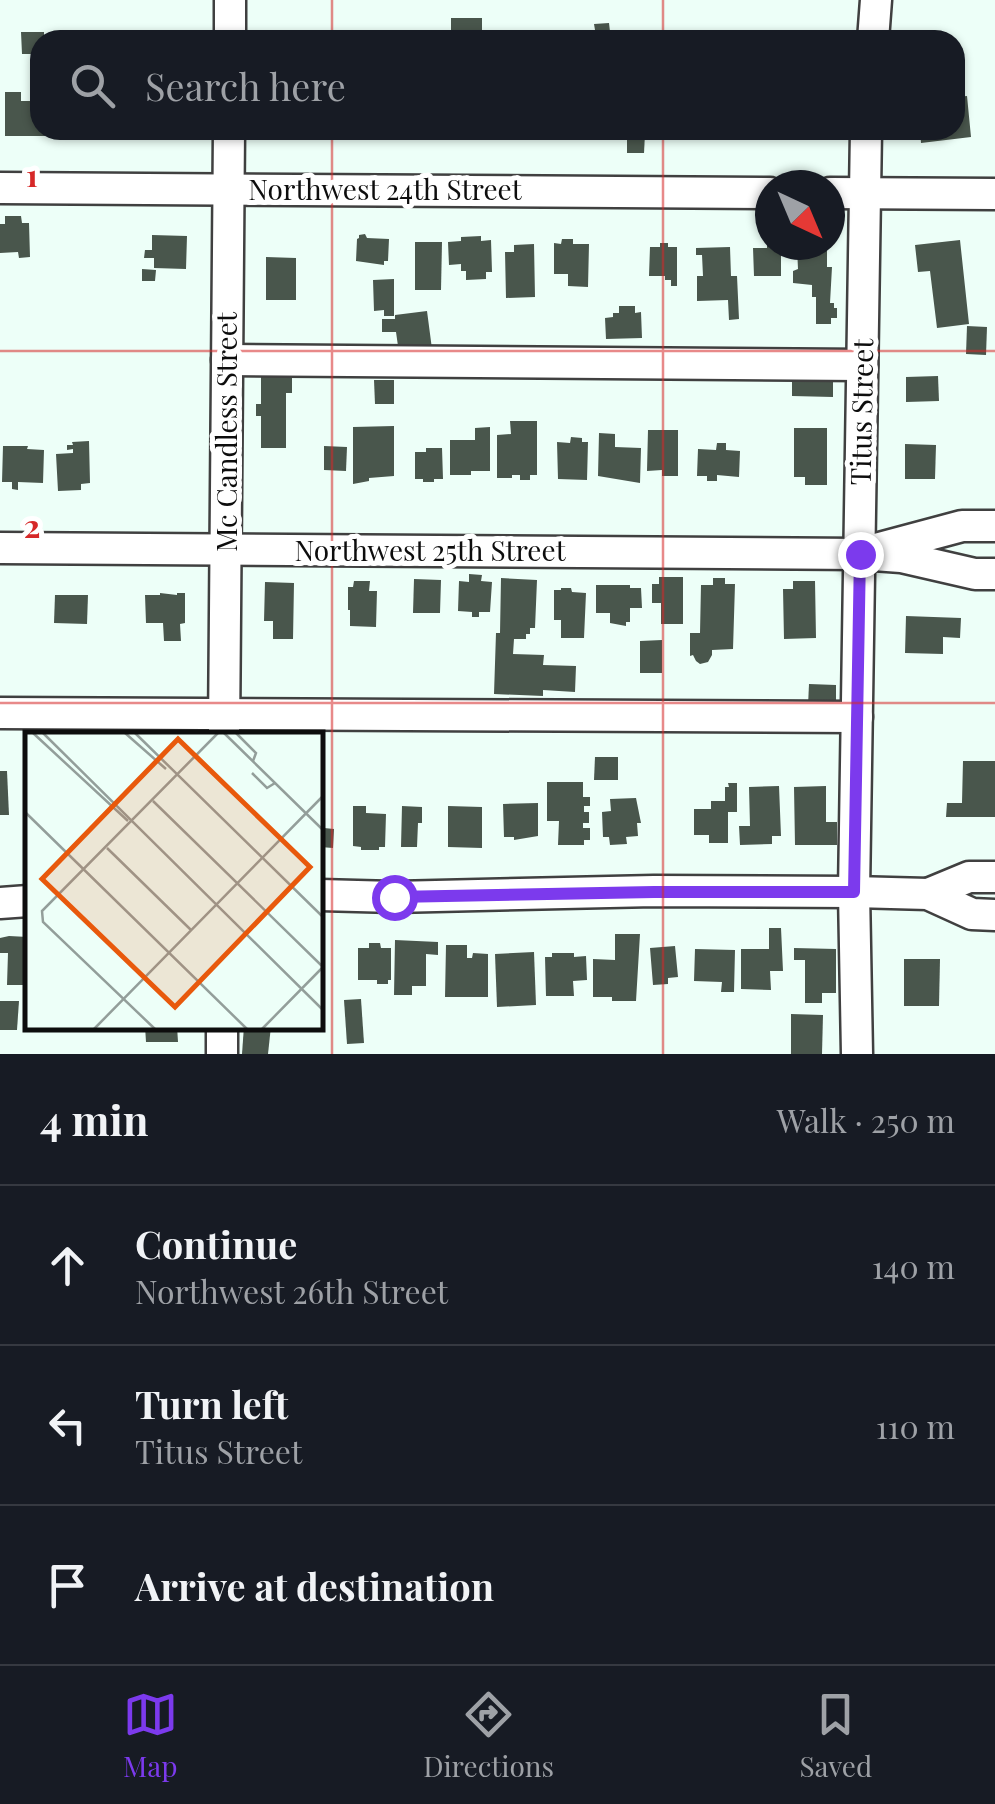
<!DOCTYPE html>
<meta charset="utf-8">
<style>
body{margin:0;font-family:"Playfair Display",serif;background:#242831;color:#f1f3f6}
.compass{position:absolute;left:755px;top:170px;width:90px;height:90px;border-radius:50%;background:#171b24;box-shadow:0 2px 8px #0004;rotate:136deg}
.stop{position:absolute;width:30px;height:30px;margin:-22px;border:8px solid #7c3aed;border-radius:50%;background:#fff}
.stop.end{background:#7c3aed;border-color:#fff;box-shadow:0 2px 10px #0008}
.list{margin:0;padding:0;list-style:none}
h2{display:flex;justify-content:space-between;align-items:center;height:130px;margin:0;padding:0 40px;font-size:42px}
h2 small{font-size:32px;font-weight:400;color:#9ea1a6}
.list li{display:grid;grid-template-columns:65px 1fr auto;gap:30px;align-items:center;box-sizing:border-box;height:160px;padding:0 40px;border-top:2px solid #363941}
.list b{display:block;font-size:38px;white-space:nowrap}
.list p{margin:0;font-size:32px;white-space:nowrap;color:#9ea1a6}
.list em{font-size:32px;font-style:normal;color:#9ea1a6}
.icon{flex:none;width:55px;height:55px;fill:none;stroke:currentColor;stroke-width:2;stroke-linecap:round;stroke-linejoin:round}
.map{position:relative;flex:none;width:995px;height:1054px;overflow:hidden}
.search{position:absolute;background:#171b24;box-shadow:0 2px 8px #0004;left:30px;right:30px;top:30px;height:110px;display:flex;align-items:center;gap:25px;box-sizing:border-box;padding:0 35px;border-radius:30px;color:#9ea1a6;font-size:38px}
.sheet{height:610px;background:#171b24}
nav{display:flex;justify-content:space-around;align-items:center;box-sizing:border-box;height:140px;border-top:2px solid #363941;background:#171b24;font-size:28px;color:#9ea1a6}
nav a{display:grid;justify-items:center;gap:5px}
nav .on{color:#7c3aed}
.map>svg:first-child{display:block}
</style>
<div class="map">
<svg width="995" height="1054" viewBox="0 0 995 1054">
<rect width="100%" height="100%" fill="#edfff8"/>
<g fill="#49564c">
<rect x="451" y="18" width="31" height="22"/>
<path d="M 609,23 L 611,40 L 587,40 L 586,31 L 595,30 L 594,24 Z"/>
<path d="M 21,32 L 44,32 L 44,40 L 40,40 L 40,54 L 22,54 Z"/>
<path d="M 5,92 L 21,92 L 21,101 L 40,101 L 40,130 L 45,130 L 45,136 L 5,136 Z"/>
<path d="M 967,96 L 971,137 L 921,143 L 920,130 L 955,130 L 955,97 Z"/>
<path d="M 50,130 L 81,130 L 81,137 L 50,138 Z"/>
<path d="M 627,133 L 645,134 L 644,153 L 627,153 Z"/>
<path d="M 5,216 L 21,216 L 22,223 L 29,223 L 30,257 L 19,258 L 18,252 L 0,253 L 0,224 L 5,224 Z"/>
<path d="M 365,234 L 367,238 L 389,239 L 388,261 L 384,261 L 384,265 L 356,261 L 357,239 L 359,238 L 359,235 Z"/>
<path d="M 152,235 L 187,236 L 186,269 L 154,268 L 154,258 L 144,258 L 145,250 L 152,250 Z"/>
<path d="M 481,236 L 481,241 L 491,240 L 492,272 L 486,272 L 486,279 L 466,280 L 466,271 L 461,271 L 461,264 L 449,265 L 448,242 L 461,241 L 461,237 Z"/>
<path d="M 562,239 L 573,239 L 573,244 L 589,244 L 588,287 L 568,286 L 568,274 L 554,274 L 554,243 L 561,244 Z"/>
<path d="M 960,240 L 969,324 L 937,328 L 930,271 L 918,272 L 915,245 Z"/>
<path d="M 415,242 L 442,242 L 441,290 L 415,290 Z"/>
<path d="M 660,243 L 668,243 L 668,247 L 677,247 L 677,286 L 671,286 L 671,280 L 665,280 L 665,276 L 649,276 L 650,247 L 660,247 Z"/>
<path d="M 534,244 L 535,297 L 506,298 L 505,252 L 514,252 L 514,245 Z"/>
<path d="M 767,245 L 781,245 L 781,276 L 754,276 L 753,248 L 767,248 Z"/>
<path d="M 808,245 L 820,245 L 820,248 L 827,248 L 827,267 L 832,267 L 830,303 L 834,303 L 834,308 L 837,308 L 837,318 L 831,318 L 831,324 L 816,324 L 816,297 L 812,297 L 812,285 L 793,283 L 793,271 L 798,269 L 797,247 Z"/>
<path d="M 730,247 L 731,276 L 737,276 L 739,319 L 729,320 L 728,300 L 697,301 L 697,276 L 703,276 L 702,255 L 696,255 L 696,248 Z"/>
<path d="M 266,257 L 296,258 L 296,300 L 266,300 Z"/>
<path d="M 142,269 L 156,270 L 155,281 L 142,281 Z"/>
<path d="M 394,279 L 394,316 L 384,316 L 384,310 L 374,311 L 373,280 Z"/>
<path d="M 619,306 L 635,306 L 635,313 L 641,312 L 642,338 L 606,339 L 605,318 L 613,317 L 613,313 L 619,313 Z"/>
<path d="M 427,311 L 432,349 L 399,353 L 396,332 L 382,332 L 382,319 L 395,319 L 395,315 Z"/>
<path d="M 967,326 L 987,327 L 986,355 L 966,354 Z"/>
<path d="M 261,372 L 292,372 L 292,393 L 286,393 L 286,448 L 261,448 L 261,416 L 256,416 L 256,404 L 261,404 Z"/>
<path d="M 792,375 L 833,376 L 833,397 L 792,396 Z"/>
<path d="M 938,376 L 939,401 L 906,402 L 906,377 Z"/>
<path d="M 374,380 L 394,380 L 394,404 L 375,404 Z"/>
<path d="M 510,421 L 537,421 L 537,475 L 530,475 L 530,480 L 520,480 L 520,475 L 512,475 L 512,478 L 497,478 L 497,435 L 511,434 Z"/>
<path d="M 394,426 L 394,476 L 369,478 L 369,481 L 353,484 L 353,427 Z"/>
<path d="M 490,427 L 490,471 L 471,471 L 471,475 L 450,475 L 450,440 L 475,440 L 475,428 Z"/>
<path d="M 794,428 L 827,428 L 827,485 L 805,485 L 805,477 L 794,477 Z"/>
<path d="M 648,430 L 678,430 L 678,476 L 662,476 L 662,470 L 647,471 Z"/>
<path d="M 599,433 L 615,434 L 615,447 L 641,448 L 640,483 L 598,476 Z"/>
<path d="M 571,437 L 582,438 L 582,442 L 588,442 L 587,480 L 558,479 L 557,442 L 570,443 Z"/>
<path d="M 89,441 L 90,483 L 81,484 L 81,490 L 58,491 L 56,454 L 73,453 L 73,449 L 67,450 L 67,445 L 73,445 L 72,442 Z"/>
<path d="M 717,443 L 726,443 L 726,450 L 740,451 L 739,477 L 717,475 L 717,481 L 707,481 L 707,476 L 697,476 L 698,449 L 716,450 Z"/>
<path d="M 905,444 L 936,445 L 935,479 L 905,479 Z"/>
<path d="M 3,446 L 28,446 L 27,449 L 44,450 L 43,483 L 18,482 L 18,490 L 12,489 L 12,482 L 2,482 Z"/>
<path d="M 324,446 L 347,447 L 346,471 L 324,470 Z"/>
<path d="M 426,448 L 442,448 L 443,479 L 434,479 L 434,482 L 423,482 L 423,479 L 415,479 L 415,452 L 426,452 Z"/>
<path d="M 469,574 L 482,575 L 481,581 L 492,582 L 490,612 L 479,612 L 479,617 L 472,617 L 472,612 L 458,611 L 459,581 L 469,582 Z"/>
<path d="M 659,577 L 683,577 L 683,624 L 661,624 L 661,603 L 652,603 L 652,584 L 659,584 Z"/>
<path d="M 501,578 L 537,580 L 535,628 L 530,628 L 530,634 L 526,634 L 526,639 L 514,639 L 513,654 L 544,655 L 543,665 L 576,666 L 575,692 L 543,690 L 543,696 L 494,694 L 496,633 L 500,633 Z"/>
<path d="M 713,578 L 725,578 L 725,584 L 735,584 L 733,649 L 712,650 L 712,655 L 708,662 L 700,664 L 696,661 L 693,655 L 690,656 L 690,633 L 700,633 L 701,585 L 713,585 Z"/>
<path d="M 414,579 L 441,580 L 440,613 L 413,613 Z"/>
<path d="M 354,581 L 370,581 L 369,591 L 377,591 L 376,627 L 350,626 L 350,610 L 348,610 L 348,587 L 353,587 Z"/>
<path d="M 793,581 L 815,581 L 816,638 L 784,639 L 783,589 L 793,589 Z"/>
<path d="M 265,582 L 294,583 L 293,639 L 273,639 L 273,621 L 264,621 Z"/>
<path d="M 596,585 L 630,585 L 630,588 L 641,588 L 642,608 L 630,608 L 630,622 L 626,622 L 626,626 L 610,623 L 610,613 L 596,613 Z"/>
<path d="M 561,588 L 571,588 L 572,592 L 586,593 L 584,638 L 561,638 L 561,620 L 554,620 L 554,590 L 561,590 Z"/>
<path d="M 160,593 L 177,595 L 177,593 L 185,593 L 185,623 L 180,624 L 181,641 L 164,641 L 163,623 L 146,623 L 145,595 L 160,595 Z"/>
<path d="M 55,595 L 88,595 L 87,624 L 54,623 Z"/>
<path d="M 906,616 L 961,618 L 960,638 L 943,637 L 943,654 L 905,653 Z"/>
<path d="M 662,640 L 662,673 L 640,673 L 640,641 Z"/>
<path d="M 809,684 L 836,685 L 836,707 L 808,706 Z"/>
<path d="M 62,721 L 95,724 L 95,734 L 61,734 Z"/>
<path d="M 595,757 L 618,757 L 618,780 L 594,780 Z"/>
<path d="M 963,761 L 995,761 L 995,817 L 946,817 L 947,803 L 962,803 Z"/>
<path d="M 0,771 L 7,771 L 9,815 L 0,815 Z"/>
<path d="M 547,782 L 583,782 L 583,797 L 590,797 L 590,806 L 584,806 L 584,812 L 589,812 L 589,823 L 583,823 L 583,828 L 590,828 L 590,840 L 584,840 L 584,845 L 558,845 L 559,821 L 547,821 Z"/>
<path d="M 728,783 L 737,783 L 737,812 L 728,812 L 728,843 L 709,843 L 709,835 L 694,835 L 694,809 L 711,809 L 711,801 L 725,801 L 725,787 L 729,787 Z"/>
<path d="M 779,786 L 781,836 L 772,836 L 772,844 L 740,845 L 739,826 L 750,826 L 749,787 Z"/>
<path d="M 826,786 L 826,822 L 837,822 L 837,845 L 795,845 L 794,787 Z"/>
<path d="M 636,798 L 641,823 L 637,823 L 638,836 L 626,837 L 627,844 L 610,845 L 609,837 L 603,837 L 602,812 L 611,811 L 610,799 Z"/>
<path d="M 320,802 L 325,802 L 324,828 L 334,829 L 333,848 L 320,847 Z"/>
<path d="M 538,803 L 538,836 L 514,840 L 514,837 L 504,837 L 503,804 Z"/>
<path d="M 353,806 L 366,806 L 366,813 L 386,814 L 385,847 L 379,847 L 379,850 L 361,850 L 361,847 L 353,846 Z"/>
<path d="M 402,806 L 422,807 L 422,823 L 418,823 L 417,847 L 401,847 Z"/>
<path d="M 448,806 L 482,807 L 482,848 L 448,847 Z"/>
<path d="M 769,928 L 781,928 L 783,971 L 770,971 L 771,990 L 741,989 L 741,949 L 769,949 Z"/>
<path d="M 615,934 L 640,934 L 636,1001 L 612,1001 L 612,997 L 593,997 L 593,959 L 615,960 Z"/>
<path d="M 9,936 L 28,937 L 28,985 L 7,985 L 8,953 L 0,953 L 0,938 Z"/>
<path d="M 320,936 L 325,936 L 324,995 L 320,995 Z"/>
<path d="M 395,940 L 438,942 L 438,955 L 426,954 L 426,986 L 412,986 L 412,995 L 394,995 Z"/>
<path d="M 369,943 L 380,943 L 381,948 L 391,948 L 391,980 L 388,980 L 388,984 L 377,984 L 377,980 L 358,980 L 358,948 L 369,948 Z"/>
<path d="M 446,945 L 467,945 L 467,958 L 472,958 L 473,953 L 488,954 L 488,997 L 445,997 Z"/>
<path d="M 675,946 L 678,977 L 668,978 L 668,984 L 653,985 L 650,948 Z"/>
<path d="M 794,948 L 836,949 L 836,993 L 822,993 L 822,1003 L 805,1003 L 805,960 L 794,960 Z"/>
<path d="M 695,949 L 735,950 L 734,992 L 721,992 L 722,982 L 694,981 Z"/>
<path d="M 534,952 L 536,1005 L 497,1007 L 495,954 Z"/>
<path d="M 552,953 L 574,953 L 574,957 L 586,956 L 587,980 L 573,981 L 574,996 L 546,996 L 545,957 L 552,957 Z"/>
<path d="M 904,959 L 940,959 L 939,1006 L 904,1006 Z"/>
<path d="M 361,999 L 364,1043 L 347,1044 L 344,1000 Z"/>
<path d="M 0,1001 L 19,1001 L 17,1030 L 0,1030 Z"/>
<path d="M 791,1014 L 823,1015 L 822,1054 L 791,1054 Z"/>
<path d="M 145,1026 L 177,1026 L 178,1042 L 146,1042 Z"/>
<path d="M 244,1026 L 271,1026 L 268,1054 L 242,1054 Z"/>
</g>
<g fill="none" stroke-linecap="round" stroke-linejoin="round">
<defs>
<g id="minor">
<path d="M 230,40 L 230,0"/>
<path d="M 873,40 L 876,0"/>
<path d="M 0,188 L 770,193"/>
<path d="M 830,193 L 995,194"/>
<path d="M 227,360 L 862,365"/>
<path d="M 0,548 L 860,554 L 901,557 L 975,574 L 995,574"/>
<path d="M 876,549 L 962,526 L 995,526"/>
<path d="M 0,713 L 857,717"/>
<path d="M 224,734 L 229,130"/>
<path d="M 928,894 L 969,877 L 995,877"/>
<path d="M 320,895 L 394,897 L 654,891 L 854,892 L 928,894 L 972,914 L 995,915"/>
<path d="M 0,903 L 28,901"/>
<path d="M 222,1054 L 222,1026"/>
<path d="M 857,1054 L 854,892 L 866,130"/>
</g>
</defs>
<use href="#minor" stroke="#404040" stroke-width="35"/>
<use href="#minor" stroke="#fff" stroke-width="30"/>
</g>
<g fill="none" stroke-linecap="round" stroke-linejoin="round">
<path stroke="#7c3aed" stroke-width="12" d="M 394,897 L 654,892 L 854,892 L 860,554"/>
</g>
<path fill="none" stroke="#d62828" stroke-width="2.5" stroke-opacity="0.55" d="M 332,0 L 332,40M 663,0 L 663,40M 332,130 L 332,1054M 663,130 L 663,1054M 0,351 L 995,351M 0,703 L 995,703"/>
<g text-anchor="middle" stroke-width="10" stroke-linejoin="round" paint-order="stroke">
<g font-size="28" fill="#0d0d0d" stroke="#fff">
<text x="385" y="200">Northwest 24th Street</text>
<text transform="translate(862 412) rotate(-89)" y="10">Titus Street</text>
<text transform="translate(227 432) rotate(-90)" y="10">Mc Candless Street</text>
<text x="430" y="561">Northwest 25th Street</text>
</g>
</g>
<g transform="translate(25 732)">
<rect width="298" height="298" fill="#edfff8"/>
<path fill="none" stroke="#939e9a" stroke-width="2.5" d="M 8,1 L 103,89M 18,1 L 298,278M 100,1 L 141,37M 110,1 L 298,185M 199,1 L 298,98M 211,1 L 231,21 L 228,29M 227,41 L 242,56 L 250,51M 128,69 L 298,235M 0,80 L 222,297M 82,116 L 166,198M 69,297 L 298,64M 130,297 L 18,190 L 17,179 L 193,1M 237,297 L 298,235"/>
<path fill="#e8590c" fill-opacity="0.15" stroke="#e8590c" stroke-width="5" d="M 153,7 L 285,135 L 150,275 L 17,147 Z"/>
<rect width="298" height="298" fill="none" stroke="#0d0d0d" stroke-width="5"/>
</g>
<g font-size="32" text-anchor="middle" font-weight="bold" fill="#d62828" stroke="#fff" stroke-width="10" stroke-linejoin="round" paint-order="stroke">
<text x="32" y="187">1</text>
<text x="32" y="538">2</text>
</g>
</svg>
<svg class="compass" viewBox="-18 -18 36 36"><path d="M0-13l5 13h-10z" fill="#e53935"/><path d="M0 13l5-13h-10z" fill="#9ea1a6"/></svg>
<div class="stop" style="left:394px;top:897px"></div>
<div class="stop end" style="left:860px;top:554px"></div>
<div class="search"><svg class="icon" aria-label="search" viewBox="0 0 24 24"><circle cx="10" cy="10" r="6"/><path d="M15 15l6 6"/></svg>Search here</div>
</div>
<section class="sheet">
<h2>4 min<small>Walk · 250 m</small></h2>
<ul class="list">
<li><svg class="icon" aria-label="ahead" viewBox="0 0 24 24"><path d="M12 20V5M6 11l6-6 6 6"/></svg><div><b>Continue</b><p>Northwest 26th Street</p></div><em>140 m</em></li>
<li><svg class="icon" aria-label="left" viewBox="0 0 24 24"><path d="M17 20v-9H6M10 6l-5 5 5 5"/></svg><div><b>Turn left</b><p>Titus Street</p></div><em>110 m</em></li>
<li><svg class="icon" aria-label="arrive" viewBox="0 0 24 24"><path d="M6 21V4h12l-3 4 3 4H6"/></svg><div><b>Arrive at destination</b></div></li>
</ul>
</section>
<nav>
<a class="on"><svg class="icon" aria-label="map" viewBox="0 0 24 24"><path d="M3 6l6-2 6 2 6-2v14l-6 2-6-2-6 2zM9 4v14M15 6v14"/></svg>Map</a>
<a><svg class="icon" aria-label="directions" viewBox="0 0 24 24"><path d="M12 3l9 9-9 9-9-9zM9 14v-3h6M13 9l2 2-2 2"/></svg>Directions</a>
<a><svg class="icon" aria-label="saved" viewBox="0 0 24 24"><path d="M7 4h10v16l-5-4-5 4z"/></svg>Saved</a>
</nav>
